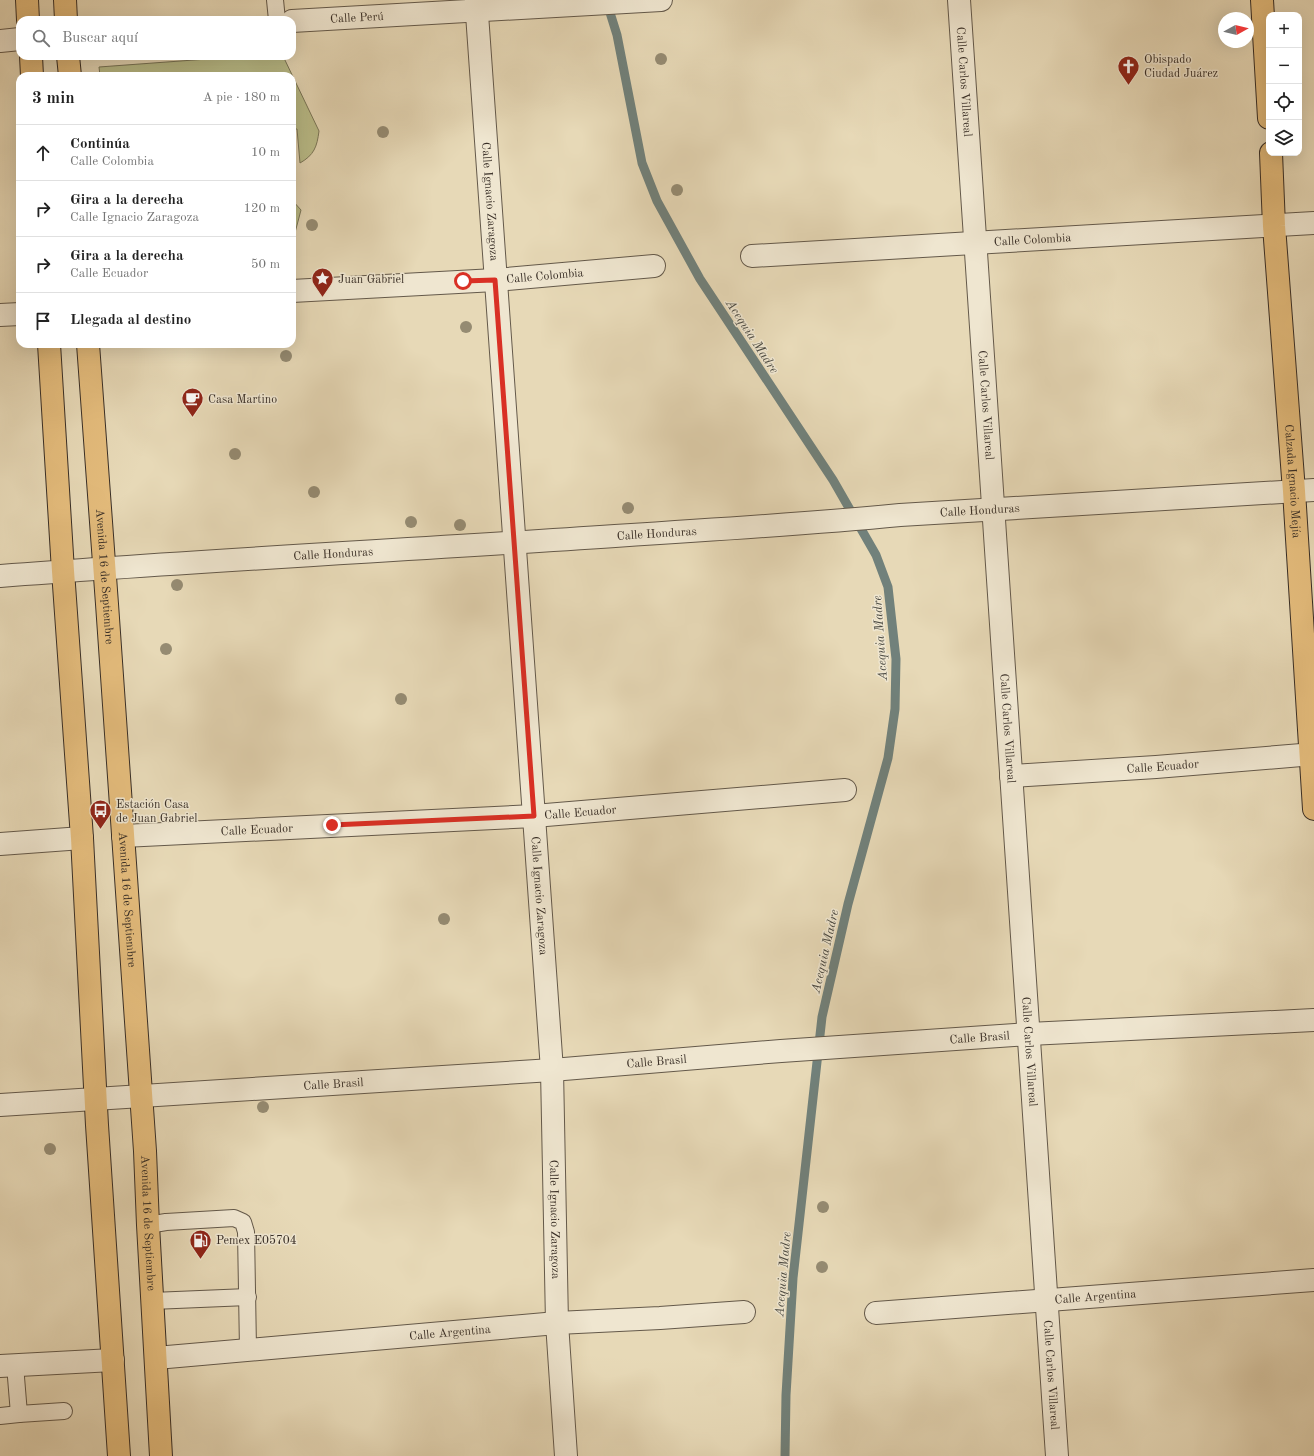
<!DOCTYPE html>
<html lang="es">
<meta charset="utf-8">
<style>
body{margin:0;font-family:"Old Standard TT",serif;background:#f2f2f2;color:#222}
.controls{position:absolute;right:12px;top:12px;display:grid;overflow:hidden;border-radius:8px;box-shadow:0 4px 16px #0002}
.controls button{width:36px;height:36px;display:grid;place-items:center;padding:0;border:0;border-bottom:1px solid #e0e0e0;background:#fff;color:#222;font:20px sans-serif}
.compass{position:absolute;left:1218px;top:12px;width:36px;height:36px;border-radius:50%;background:#fff;box-shadow:0 4px 16px #0002;rotate:82deg}
.stop{position:absolute;width:12px;height:12px;margin:-9px;border:3px solid #d93025;border-radius:50%;background:#fff}
.stop.end{background:#d93025;border-color:#fff;box-shadow:0 1px 4px #0008}
.list{margin:0;padding:0;list-style:none}
h2{display:flex;justify-content:space-between;align-items:center;height:52px;margin:0;padding:0 16px;font-size:17px}
h2 small{font-size:13px;font-weight:400;color:#767676}
.list li{display:grid;grid-template-columns:26px 1fr auto;gap:12px;align-items:center;box-sizing:border-box;height:56px;padding:0 16px;border-top:1px solid #e0e0e0}
.list b{display:block;font-size:15px;white-space:nowrap}
.list p{margin:0;font-size:13px;white-space:nowrap;color:#767676}
.list em{font-size:13px;font-style:normal;color:#767676}
.icon{flex:none;width:22px;height:22px;fill:none;stroke:currentColor;stroke-width:2;stroke-linecap:round;stroke-linejoin:round}
.map{position:relative;flex:none;width:1314px;height:1456px;overflow:hidden}
.search{position:absolute;background:#fff;box-shadow:0 4px 16px #0002;left:16px;top:16px;width:280px;height:44px;display:flex;align-items:center;gap:10px;box-sizing:border-box;padding:0 14px;border-radius:12px;color:#767676;font-size:15px}
.panel{position:absolute;background:#fff;box-shadow:0 4px 16px #0002;left:16px;top:72px;width:280px;height:276px;border-radius:12px}
.map>svg:first-child{display:block}
</style>
<div class="map">
<svg width="1314" height="1456" viewBox="0 0 1314 1456">
<rect width="100%" height="100%" fill="#e7d9b7"/>
<filter id="stains"><feTurbulence type="fractalNoise" baseFrequency=".005" numOctaves="4"/><feColorMatrix values="0 0 0 0 .2 0 0 0 0 .09 0 0 0 0 .02 0 0 0 .5 -.17"/></filter>
<radialGradient id="worn" r=".72"><stop offset=".6" stop-color="#630" stop-opacity="0"/><stop offset="1" stop-color="#630" stop-opacity=".3"/></radialGradient>
<g fill="#bbbe8a" stroke="#7a7658">
<path d="M 248,56 L 283,56 L 319,131 C 317,147 314,155 300,163 L 297,129 L 292,129 L 292,76 L 100,76 L 99,67 Z"/>
<path d="M 292,200 L 301,210 L 292,244 Z"/>
</g>
<g fill="none" stroke-linecap="round" stroke-linejoin="round">
<path stroke="#71817b" stroke-width="9" d="M 607,3 L 617,35 L 642,163 L 657,201 L 700,279 L 833,480 L 876,555 L 888,587 L 896,659 L 895,709 L 888,758 L 848,904 L 822,1017 L 793,1278 L 786,1395 L 785,1456"/>
<defs>
<g id="service">
<path d="M 275,0 L 277,20"/>
<path d="M 148,1225 L 166,1222 L 234,1218 L 243,1222 L 246,1232 L 248,1349"/>
<path d="M 152,1301 L 248,1297"/>
<path d="M 15,1365 L 19,1414 L 64,1411"/>
<path d="M 0,1416 L 19,1414"/>
</g>
<path id="pedestrian" d="M 292,291 L 495,280"/>
<g id="minor">
<path id="s1" d="M 476,0 L 552,1070 L 557,1323 L 566,1456"/>
<path id="s2" d="M 959,0 L 1057,1456"/>
<path id="s3" d="M 292,21 L 661,0"/>
<path d="M 0,41 L 20,39"/>
<path id="s4" d="M 752,256 L 1314,223"/>
<path id="s5" d="M 495,280 L 654,266"/>
<path d="M 0,315 L 20,314"/>
<path id="s6" d="M 0,576 C 205,560 410,550 615,536 C 711,530 806,524 900,515 L 1314,490"/>
<path id="s7" d="M 1011,776 L 1156,767 L 1314,754"/>
<path id="s8" d="M 123,836 L 534,816 L 845,790"/>
<path d="M 0,844 L 82,838"/>
<path id="s9" d="M 0,1105 L 552,1070 L 781,1051 L 1029,1034 L 1314,1020"/>
<path id="s10" d="M 876,1313 L 1314,1280"/>
<path id="s11" d="M 156,1358 L 557,1323 L 660,1318 L 744,1312"/>
<path d="M 0,1366 L 113,1360"/>
</g>
<g id="primary">
<path d="M 27,0 L 28,20"/>
<path d="M 65,0 L 66,20"/>
<path d="M 1262,0 L 1269,118"/>
<path d="M 31,56 L 32,76"/>
<path d="M 68,56 L 70,76"/>
<path id="s12" d="M 1271,153 L 1274,226 L 1294,491 L 1314,809"/>
<path d="M 49,344 L 63,571 L 82,838 L 97,1125 L 119,1456"/>
<path id="s13" d="M 88,344 L 107,604 L 145,1151 L 148,1225 L 161,1456"/>
</g>
</defs>
<use href="#service" stroke="#64594a" stroke-width="18"/>
<use href="#pedestrian" stroke="#64594a" stroke-width="24"/>
<use href="#minor" stroke="#64594a" stroke-width="24"/>
<use href="#primary" stroke="#382e26" stroke-width="24"/>
<use href="#service" stroke="#efe6d0" stroke-width="16"/>
<use href="#pedestrian" stroke="#efe6d0" stroke-width="22"/>
<use href="#minor" stroke="#efe6d0" stroke-width="22"/>
<use href="#primary" stroke="#e4bc7c" stroke-width="22"/>
</g>
<g fill="#958b72">
<circle cx="661" cy="59" r="6"/>
<circle cx="383" cy="132" r="6"/>
<circle cx="677" cy="190" r="6"/>
<circle cx="312" cy="225" r="6"/>
<circle cx="466" cy="327" r="6"/>
<circle cx="286" cy="356" r="6"/>
<circle cx="235" cy="454" r="6"/>
<circle cx="314" cy="492" r="6"/>
<circle cx="628" cy="508" r="6"/>
<circle cx="411" cy="522" r="6"/>
<circle cx="460" cy="525" r="6"/>
<circle cx="177" cy="585" r="6"/>
<circle cx="166" cy="649" r="6"/>
<circle cx="401" cy="699" r="6"/>
<circle cx="444" cy="919" r="6"/>
<circle cx="263" cy="1107" r="6"/>
<circle cx="50" cy="1149" r="6"/>
<circle cx="823" cy="1207" r="6"/>
<circle cx="822" cy="1267" r="6"/>
</g>
<g fill="none" stroke-linecap="round" stroke-linejoin="round">
<path stroke="#d93025" stroke-width="5" d="M 332,825 L 534,816 L 495,280 L 463,281"/>
</g>
<defs>
<symbol id="church-pin" viewBox="-11 -11 22 30"><path d="M0 17L-7.5 6A9.5 9.5 0 1 1 7.5 6Z" fill="#8f2418" stroke="#efe6d0"/><path d="M-1.2-6h2.4v3.5h3.3v2.4h-3.3V6h-2.4V-.1h-3.3v-2.4h3.3Z" fill="#fff"/></symbol>
<symbol id="sight-pin" viewBox="-11 -11 22 30"><path d="M0 17L-7.5 6A9.5 9.5 0 1 1 7.5 6Z" fill="#8f2418" stroke="#efe6d0"/><path d="M0-6L1.8-2.2L6-1.7L2.9 1.2L3.7 5.4L0 3.3L-3.7 5.4L-2.9 1.2L-6-1.7L-1.8-2.2Z" fill="#fff"/></symbol>
<symbol id="cafe-pin" viewBox="-11 -11 22 30"><path d="M0 17L-7.5 6A9.5 9.5 0 1 1 7.5 6Z" fill="#8f2418" stroke="#efe6d0"/><path d="M-5.5-4.5H6V0H3Q3 3.5 0 3.5H-2.5Q-5.5 3.5-5.5 0ZM3-3.2v2h1.7v-2ZM-6 4.5H4V6H-6Z" fill="#fff"/></symbol>
<symbol id="bus-pin" viewBox="-11 -11 22 30"><path d="M0 17L-7.5 6A9.5 9.5 0 1 1 7.5 6Z" fill="#8f2418" stroke="#efe6d0"/><path d="M-5-6H5V4H4V6H2V4H-2V6H-4V4H-5ZM-3.5-4V0h7V-4ZM-3.5 1.2v1.5H-2V1.2ZM2 1.2v1.5H3.5V1.2Z" fill="#fff"/></symbol>
<symbol id="fuel-pin" viewBox="-11 -11 22 30"><path d="M0 17L-7.5 6A9.5 9.5 0 1 1 7.5 6Z" fill="#8f2418" stroke="#efe6d0"/><path d="M-5.5-6h7V0h2V4h1.3V-2.5L3-4.5l.8-.8L6-3V5H2.5V1h-1V6h-7ZM-4.2-4.7v3.2H.2V-4.7Z" fill="#fff"/></symbol>
</defs>
<g fill-rule="evenodd">
<use href="#church-pin" x="1116" y="54" width="25" height="34"/>
<use href="#sight-pin" x="310" y="266" width="25" height="34"/>
<use href="#cafe-pin" x="180" y="386" width="25" height="34"/>
<use href="#bus-pin" x="88" y="798" width="25" height="34"/>
<use href="#fuel-pin" x="188" y="1228" width="25" height="34"/>
</g>
<g text-anchor="middle" stroke-width="3" stroke-linejoin="round" paint-order="stroke">
<g font-size="12" fill="#382e26" stroke="#efe6d0">
<text dy="4" stroke="none"><textPath href="#s3" startOffset="65">Calle Perú</textPath></text>
<text dy="4" stroke="none"><textPath href="#s2" startOffset="82">Calle Carlos Villareal</textPath></text>
<text dy="4" stroke="none"><textPath href="#s1" startOffset="202">Calle Ignacio Zaragoza</textPath></text>
<text dy="4" stroke="none"><textPath href="#s4" startOffset="281">Calle Colombia</textPath></text>
<text dy="4" stroke="none"><textPath href="#s5" startOffset="50">Calle Colombia</textPath></text>
<text dy="4" stroke="none"><textPath href="#s2" startOffset="406">Calle Carlos Villareal</textPath></text>
<text dy="4" stroke="none"><textPath href="#s12" startOffset="329">Calzada Ignacio Mejía</textPath></text>
<text dy="4" stroke="none"><textPath href="#s6" startOffset="982">Calle Honduras</textPath></text>
<text dy="4" stroke="none"><textPath href="#s6" startOffset="658">Calle Honduras</textPath></text>
<text dy="4" stroke="none"><textPath href="#s6" startOffset="334">Calle Honduras</textPath></text>
<text dy="4" stroke="none"><textPath href="#s13" startOffset="233">Avenida 16 de Septiembre</textPath></text>
<text dy="4" stroke="none"><textPath href="#s2" startOffset="730">Calle Carlos Villareal</textPath></text>
<text dy="4" stroke="none"><textPath href="#s7" startOffset="152">Calle Ecuador</textPath></text>
<text dy="4" stroke="none"><textPath href="#s8" startOffset="458">Calle Ecuador</textPath></text>
<text dy="4" stroke="none"><textPath href="#s8" startOffset="134">Calle Ecuador</textPath></text>
<text dy="4" stroke="none"><textPath href="#s1" startOffset="898">Calle Ignacio Zaragoza</textPath></text>
<text dy="4" stroke="none"><textPath href="#s13" startOffset="557">Avenida 16 de Septiembre</textPath></text>
<text dy="4" stroke="none"><textPath href="#s9" startOffset="982">Calle Brasil</textPath></text>
<text dy="4" stroke="none"><textPath href="#s2" startOffset="1054">Calle Carlos Villareal</textPath></text>
<text dy="4" stroke="none"><textPath href="#s9" startOffset="658">Calle Brasil</textPath></text>
<text dy="4" stroke="none"><textPath href="#s9" startOffset="334">Calle Brasil</textPath></text>
<text dy="4" stroke="none"><textPath href="#s1" startOffset="1222">Calle Ignacio Zaragoza</textPath></text>
<text dy="4" stroke="none"><textPath href="#s13" startOffset="881">Avenida 16 de Septiembre</textPath></text>
<text dy="4" stroke="none"><textPath href="#s10" startOffset="220">Calle Argentina</textPath></text>
<text dy="4" stroke="none"><textPath href="#s11" startOffset="295">Calle Argentina</textPath></text>
<text dy="4" stroke="none"><textPath href="#s2" startOffset="1378">Calle Carlos Villareal</textPath></text>
</g>
<g font-size="12" fill="#382e26" stroke="#efe6d0" text-anchor="start">
<text x="1144" y="63">Obispado<tspan x="1144" dy="14">Ciudad Juárez</tspan></text>
<text x="338" y="283">Juan Gabriel</text>
<text x="208" y="403">Casa Martino</text>
<text x="116" y="808">Estación Casa<tspan x="116" dy="14">de Juan Gabriel</tspan></text>
<text x="216" y="1244">Pemex E05704</text>
</g>
<g font-size="13" font-style="italic" fill="#4b4a42" stroke="#efe6d0">
<text transform="translate(753 336) rotate(57)" y="5">Acequia Madre</text>
<text transform="translate(879 638) rotate(-94)" y="5">Acequia Madre</text>
<text transform="translate(824 951) rotate(-77)" y="5">Acequia Madre</text>
<text transform="translate(782 1274) rotate(-85)" y="5">Acequia Madre</text>
</g>
</g>
<rect width="100%" height="100%" filter="url(#stains)"/>
<rect width="100%" height="100%" fill="url(#worn)"/>
</svg>
<div class="controls">
<button>+</button>
<button>−</button>
<button><svg class="icon" aria-label="locate" viewBox="0 0 24 24"><circle cx="12" cy="12" r="6"/><path d="M12 2v4M12 18v4M2 12h4M18 12h4"/></svg></button>
<button><svg class="icon" aria-label="layers" viewBox="0 0 24 24"><path d="M12 4l9 5-9 5-9-5zM3 14l9 5 9-5"/></svg></button>
</div>
<svg class="compass" viewBox="-18 -18 36 36"><path d="M0-13l5 13h-10z" fill="#e53935"/><path d="M0 13l5-13h-10z" fill="#767676"/></svg>
<div class="stop" style="left:463px;top:281px"></div>
<div class="stop end" style="left:332px;top:825px"></div>
<div class="search"><svg class="icon" aria-label="search" viewBox="0 0 24 24"><circle cx="10" cy="10" r="6"/><path d="M15 15l6 6"/></svg>Buscar aquí</div>
<section class="panel">
<h2>3 min<small>A pie · 180 m</small></h2>
<ul class="list">
<li><svg class="icon" aria-label="ahead" viewBox="0 0 24 24"><path d="M12 20V5M6 11l6-6 6 6"/></svg><div><b>Continúa</b><p>Calle Colombia</p></div><em>10 m</em></li>
<li><svg class="icon" aria-label="right" viewBox="0 0 24 24"><path d="M7 20v-9h11M14 6l5 5-5 5"/></svg><div><b>Gira a la derecha</b><p>Calle Ignacio Zaragoza</p></div><em>120 m</em></li>
<li><svg class="icon" aria-label="right" viewBox="0 0 24 24"><path d="M7 20v-9h11M14 6l5 5-5 5"/></svg><div><b>Gira a la derecha</b><p>Calle Ecuador</p></div><em>50 m</em></li>
<li><svg class="icon" aria-label="arrive" viewBox="0 0 24 24"><path d="M6 21V4h12l-3 4 3 4H6"/></svg><div><b>Llegada al destino</b></div></li>
</ul>
</section>
</div>
